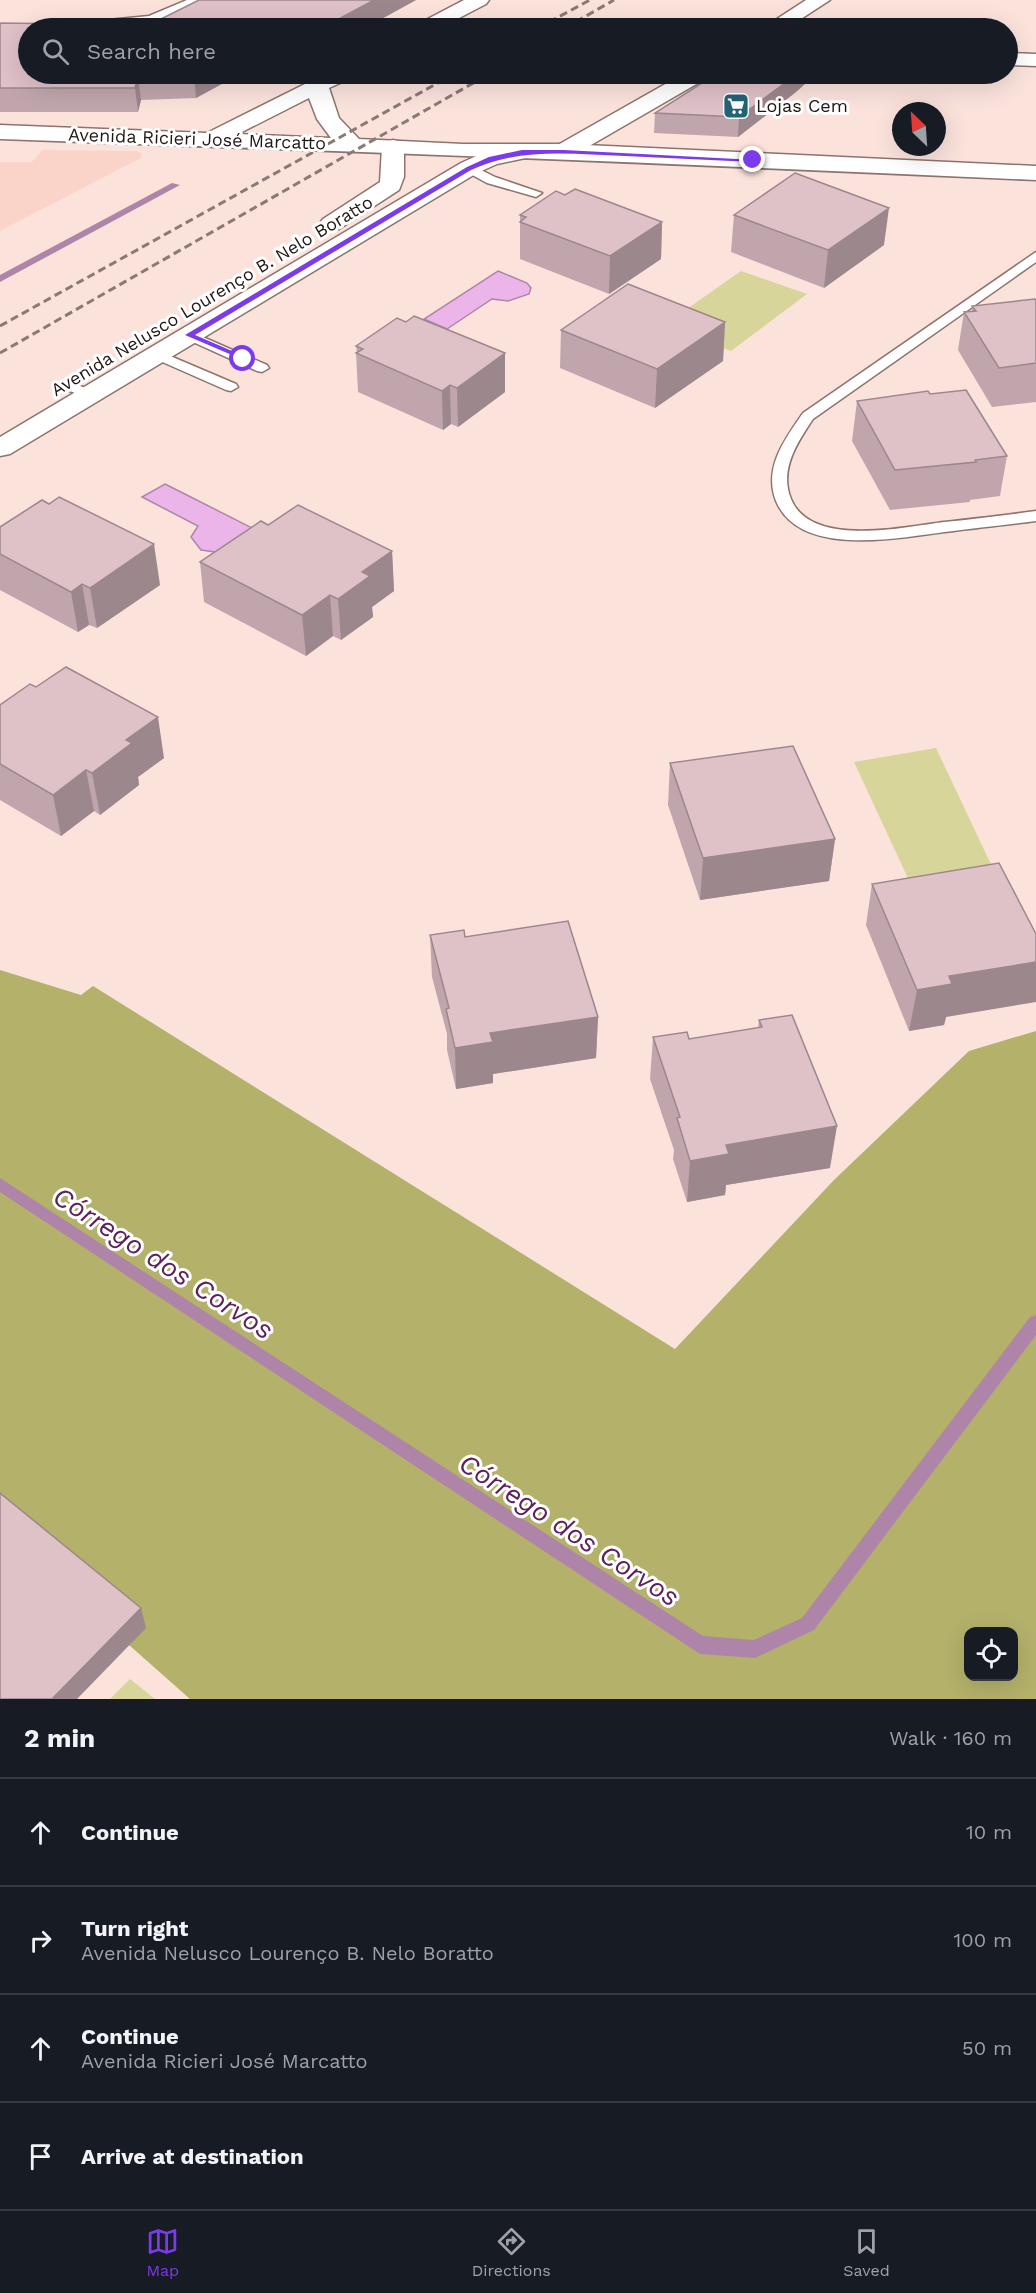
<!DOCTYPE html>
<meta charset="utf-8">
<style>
body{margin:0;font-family:"Work Sans",sans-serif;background:#242831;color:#f1f3f6}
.controls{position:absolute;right:18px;bottom:18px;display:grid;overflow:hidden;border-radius:12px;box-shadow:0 6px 24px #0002}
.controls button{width:54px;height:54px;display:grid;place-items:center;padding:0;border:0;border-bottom:2px solid #363941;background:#171b24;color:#f1f3f6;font:30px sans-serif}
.compass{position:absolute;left:892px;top:102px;width:54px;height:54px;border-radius:50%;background:#171b24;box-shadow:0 6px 24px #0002;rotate:335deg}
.stop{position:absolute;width:18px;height:18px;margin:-14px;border:4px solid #7c3aed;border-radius:50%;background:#fff}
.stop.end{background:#7c3aed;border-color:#fff;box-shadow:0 2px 6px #0008}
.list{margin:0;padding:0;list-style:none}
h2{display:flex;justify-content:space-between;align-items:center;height:78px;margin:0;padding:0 24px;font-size:26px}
h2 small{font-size:20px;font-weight:400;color:#9ea1a6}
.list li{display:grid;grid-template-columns:39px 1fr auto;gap:18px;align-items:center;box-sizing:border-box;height:108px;padding:0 24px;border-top:2px solid #363941}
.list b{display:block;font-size:22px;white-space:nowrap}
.list p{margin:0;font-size:20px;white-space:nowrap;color:#9ea1a6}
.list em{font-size:20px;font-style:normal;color:#9ea1a6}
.icon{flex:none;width:33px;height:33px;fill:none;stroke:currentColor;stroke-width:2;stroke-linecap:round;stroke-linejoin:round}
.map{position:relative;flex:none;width:1036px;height:1699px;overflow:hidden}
.search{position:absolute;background:#171b24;box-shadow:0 6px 24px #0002;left:18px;right:18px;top:18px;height:66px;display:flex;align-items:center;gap:15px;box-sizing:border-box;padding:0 21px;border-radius:33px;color:#9ea1a6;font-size:22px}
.sheet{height:510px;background:#171b24}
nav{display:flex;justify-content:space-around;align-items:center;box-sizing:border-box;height:84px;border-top:2px solid #363941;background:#171b24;font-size:16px;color:#9ea1a6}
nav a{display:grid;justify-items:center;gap:3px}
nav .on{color:#7c3aed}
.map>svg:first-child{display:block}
</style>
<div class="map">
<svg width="1036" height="1699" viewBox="0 0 1036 1699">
<rect width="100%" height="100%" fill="#fbe3dc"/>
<path fill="#fad4c9" d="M 42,150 L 136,151 L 142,153 L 141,158 L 0,231 L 0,162 L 32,162 Z"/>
<g fill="#d7d59a">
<path d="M 741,271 L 807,294 L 731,351 L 664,325 Z"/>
<path d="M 936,748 L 996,875 L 913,889 L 854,762 Z"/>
<path d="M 130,1679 L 155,1699 L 110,1699 Z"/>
</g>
<path fill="#b3b16a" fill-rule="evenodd" d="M 0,970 L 81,995 L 93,986 L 675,1349 L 834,1180 L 969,1051 L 1036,1031 L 1036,1699 L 190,1699 L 129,1645 L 0,1509 ZM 968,1632 L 1014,1632 L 1014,1676 L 968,1676 Z"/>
<g fill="#ebb5e9" stroke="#ae85a9" stroke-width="1.5">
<path d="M 498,271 L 527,283 L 531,288 L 529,294 L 508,301 L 492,299 L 447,329 L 424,319 Z"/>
<path d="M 165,484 L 260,532 L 222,553 L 201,550 L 191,537 L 198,526 L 142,497 Z"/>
</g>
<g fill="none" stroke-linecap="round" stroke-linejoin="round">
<g fill="#ae85a9" fill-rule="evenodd">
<path d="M 172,183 L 180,185 L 0,282 L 0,275 Z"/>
<path d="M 0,1178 L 703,1636 L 754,1640 L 802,1618 L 1030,1317 L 1036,1315 L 1036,1335 L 814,1630 L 755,1658 L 700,1654 L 0,1192 Z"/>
</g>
<defs>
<g id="lane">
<path d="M 469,164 L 495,177 L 542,193 L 536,197 L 487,183 L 465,171 L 465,165 Z"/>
<path d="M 1036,252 L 1036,262 L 813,419 C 797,443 779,470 791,499 C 811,548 904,527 944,522 C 975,519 1006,515 1036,511 L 1036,521 C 1006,525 975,528 945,532 C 897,538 800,558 776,501 C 763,468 785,439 803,413 Z"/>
<path d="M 189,331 L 267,365 L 269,368 L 262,372 L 257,371 L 184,338 L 182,335 Z"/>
<path d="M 156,350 L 236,384 L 238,387 L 231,391 L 226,390 L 151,357 L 151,351 Z"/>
<path d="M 67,381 L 93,391 L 95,394 L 88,398 L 62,388 L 62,382 Z"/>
</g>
<g id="street">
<path d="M 187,0 L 212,0 C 195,24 113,37 88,27 L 91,23 L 98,21 L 149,16 Z"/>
<path d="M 806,0 L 830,0 L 787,28 L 763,28 Z"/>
<path d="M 1008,53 L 1036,54 L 1036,66 L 1008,65 Z"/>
<path d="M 683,74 L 708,74 L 705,79 L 572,156 L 556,156 L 553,151 L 556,146 Z"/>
<path d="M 393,140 L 401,142 L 404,147 L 404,177 L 399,190 L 339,229 L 323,229 L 319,224 L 323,219 L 380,182 L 382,147 L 385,142 Z"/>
<path d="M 522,145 L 530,147 L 533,152 L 530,157 L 497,164 L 477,173 L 10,454 L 0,456 L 0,437 L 461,163 L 483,153 Z"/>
</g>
<g id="secondary">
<path d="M 464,0 L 489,0 L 486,4 L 440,28 L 415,28 L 418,24 Z"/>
<path d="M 325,74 L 352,74 L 349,79 L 329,88 L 339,118 L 359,139 L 463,144 L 564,144 L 1036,166 L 1036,180 C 691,164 345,151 0,139 L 0,125 L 207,133 ZM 309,98 L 317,119 L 331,138 L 238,134 Z"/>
</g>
</defs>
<use href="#lane" stroke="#8d736b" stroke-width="3"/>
<use href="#street" stroke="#8d736b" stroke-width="3"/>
<use href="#secondary" stroke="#8d736b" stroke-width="3"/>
<use href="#lane" fill="#fff" fill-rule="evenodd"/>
<use href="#street" fill="#fff" fill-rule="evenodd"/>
<use href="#secondary" fill="#fff" fill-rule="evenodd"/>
<g stroke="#8a7974" stroke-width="3" stroke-dasharray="8 4.5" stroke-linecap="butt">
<path d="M 538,28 L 590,0"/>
<path d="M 565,28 L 614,0"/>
<path d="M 0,326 L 454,74"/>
<path d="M 0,353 L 489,74"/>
</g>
</g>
<g fill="#c0a6ac">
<path d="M 199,0 L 416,0 L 365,28 L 28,28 L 240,74 L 196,98 L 141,100 L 138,112 L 0,112 L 0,25 L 149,25 Z"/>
<path d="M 716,74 L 816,74 L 796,92 L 738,137 L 654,133 L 655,113 Z"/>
<path d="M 565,195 L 662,222 L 661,259 L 609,294 L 520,259 L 520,215 Z"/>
<path d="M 734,215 L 884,245 L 824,288 L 731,252 Z"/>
<path d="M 1036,301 L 1036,402 L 992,407 L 958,350 L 964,312 L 972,311 L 972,306 Z"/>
<path d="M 406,322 L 505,353 L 505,392 L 458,427 L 451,424 L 443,430 L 358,392 L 356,353 L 357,352 L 356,346 Z"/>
<path d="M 725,322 L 723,361 L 655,408 L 560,368 L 561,330 Z"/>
<path d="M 930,394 L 1007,456 L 1000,496 L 970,500 L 970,502 L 890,510 L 852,441 L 857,401 Z"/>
<path d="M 268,525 L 392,551 L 394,591 L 372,607 L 373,617 L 341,640 L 333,636 L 306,656 L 204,602 L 200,562 Z"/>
<path d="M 0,527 L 160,585 L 97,628 L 89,625 L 78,632 L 0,590 Z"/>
<path d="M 0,705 L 164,758 L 138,777 L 139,785 L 100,815 L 94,811 L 61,836 L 0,800 Z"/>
<path d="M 670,763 L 835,839 L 829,881 L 700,900 L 668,805 Z"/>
<path d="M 872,884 L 946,1017 L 944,1025 L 909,1031 L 866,925 Z"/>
<path d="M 430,935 L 465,937 L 598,1017 L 596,1058 L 493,1074 L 493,1083 L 456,1089 L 447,1050 L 447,1034 L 432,977 Z"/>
<path d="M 759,1020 L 830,1168 L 726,1185 L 725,1195 L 687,1202 L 673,1159 L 674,1150 L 650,1079 L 653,1037 L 689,1039 L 758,1028 Z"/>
</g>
<g fill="#9c878c">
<path d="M 374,0 L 416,0 L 365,28 L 335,28 L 335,21 Z"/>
<path d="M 286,23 L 286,28 L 277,28 Z"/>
<path d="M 196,74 L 240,74 L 196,98 L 194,75 Z"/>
<path d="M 797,74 L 816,74 L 796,92 L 738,137 L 739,117 Z"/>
<path d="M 138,76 L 141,100 L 138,112 L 135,88 Z"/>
<path d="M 889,208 L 884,245 L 824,288 L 828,250 Z"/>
<path d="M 662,222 L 661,259 L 609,294 L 610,256 Z"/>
<path d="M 725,322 L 723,361 L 655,408 L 657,369 Z"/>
<path d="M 505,353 L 505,392 L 458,427 L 457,388 Z"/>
<path d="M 450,385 L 451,424 L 443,430 L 442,391 Z"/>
<path d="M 154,544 L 160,585 L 97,628 L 90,588 Z"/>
<path d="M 392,551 L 394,591 L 372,607 L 373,617 L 341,640 L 338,599 L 362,572 Z"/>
<path d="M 82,584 L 89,625 L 78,632 L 71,592 Z"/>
<path d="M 330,595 L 333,636 L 306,656 L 302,615 Z"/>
<path d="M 158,717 L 164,758 L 138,777 L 139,785 L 100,815 L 92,773 L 126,740 Z"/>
<path d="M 86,770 L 94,811 L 61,836 L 53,795 Z"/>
<path d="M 835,839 L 829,881 L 700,900 L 703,858 Z"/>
<path d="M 1036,962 L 1036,1002 L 946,1017 L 944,1025 L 909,1031 L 917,990 L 949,976 Z"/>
<path d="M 598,1017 L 596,1058 L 493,1074 L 493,1083 L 456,1089 L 455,1048 L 490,1033 Z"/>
<path d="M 837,1126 L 830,1168 L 726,1185 L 725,1195 L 687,1202 L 690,1161 L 726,1145 Z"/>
<path d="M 141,1608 L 146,1628 L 77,1699 L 52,1699 Z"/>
</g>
<g fill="#dfc1c8" stroke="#9c878c" stroke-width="1.5">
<path d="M 199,0 L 374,0 L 335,21 L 286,23 L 277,28 L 28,28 L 28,74 L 196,74 L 194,75 L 138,76 L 135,88 L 0,88 L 0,25 L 1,23 L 149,25 Z"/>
<path d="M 716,74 L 797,74 L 739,117 L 655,113 Z"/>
<path d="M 795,173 L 889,208 L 828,250 L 734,215 Z"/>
<path d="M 575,189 L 662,222 L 610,256 L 520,222 L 526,217 L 520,215 L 556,191 L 565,195 Z"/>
<path d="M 628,284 L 725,322 L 657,369 L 561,330 Z"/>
<path d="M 1035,299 L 1036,301 L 1036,363 L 999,368 L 964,312 L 976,311 L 972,306 Z"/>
<path d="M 414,316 L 505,353 L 457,388 L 450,385 L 442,391 L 356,353 L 363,349 L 356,346 L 397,318 L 406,322 Z"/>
<path d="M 966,390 L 1007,456 L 975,460 L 976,462 L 895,470 L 857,401 L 928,391 L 930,394 Z"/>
<path d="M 59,497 L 154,544 L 90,588 L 82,584 L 71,592 L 0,554 L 0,527 L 42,500 L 49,504 Z"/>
<path d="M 298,505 L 392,551 L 362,572 L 370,576 L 338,599 L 330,595 L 302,615 L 200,562 L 261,521 L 268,525 Z"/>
<path d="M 66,667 L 158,717 L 126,740 L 132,743 L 92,773 L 86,770 L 53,795 L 0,764 L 0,705 L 30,684 L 36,687 Z"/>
<path d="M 793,746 L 835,839 L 703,858 L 670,763 Z"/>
<path d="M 999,863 L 1036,934 L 1036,962 L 949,976 L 952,984 L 917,990 L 872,884 Z"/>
<path d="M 568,921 L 598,1017 L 490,1033 L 493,1042 L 455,1048 L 446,1009 L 449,1008 L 430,935 L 464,930 L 465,937 Z"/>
<path d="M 792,1015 L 837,1126 L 726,1145 L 729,1154 L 690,1161 L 677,1118 L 680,1117 L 653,1037 L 687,1032 L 689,1039 L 762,1027 L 759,1020 Z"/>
<path d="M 0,1493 L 141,1608 L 52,1699 L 0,1699 Z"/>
</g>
<path fill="#7c3aed" d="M 522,150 L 564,150 L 756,160 L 753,162 C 710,160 667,158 625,156 C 572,154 520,147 471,170 L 195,335 L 246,357 L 246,361 L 185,335 L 467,167 L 489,157 Z"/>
<defs>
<symbol id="supermarket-square" viewBox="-11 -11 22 22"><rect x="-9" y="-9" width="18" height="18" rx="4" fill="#226377" stroke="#fff"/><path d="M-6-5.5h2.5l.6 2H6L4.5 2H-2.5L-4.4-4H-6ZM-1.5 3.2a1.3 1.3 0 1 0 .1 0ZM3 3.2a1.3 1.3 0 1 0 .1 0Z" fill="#fff"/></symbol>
</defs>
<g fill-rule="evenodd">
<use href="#supermarket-square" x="721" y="91" width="30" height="30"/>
</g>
<g text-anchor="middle" stroke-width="6" stroke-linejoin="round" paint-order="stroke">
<g font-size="18" fill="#201613" stroke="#fff" text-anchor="start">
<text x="756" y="112">Lojas Cem</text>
</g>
<g font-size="18" fill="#201613" stroke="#fff">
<text transform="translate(197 139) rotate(2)" y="6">Avenida Ricieri José Marcatto</text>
<text transform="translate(212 296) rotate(-31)" y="6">Avenida Nelusco Lourenço B. Nelo Boratto</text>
</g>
<g font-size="27" font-style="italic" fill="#5e205f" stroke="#fff">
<text transform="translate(163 1263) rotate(33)" y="9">Córrego dos Corvos</text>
<text transform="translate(569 1530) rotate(33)" y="9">Córrego dos Corvos</text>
</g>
</g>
</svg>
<div class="controls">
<button><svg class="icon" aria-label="locate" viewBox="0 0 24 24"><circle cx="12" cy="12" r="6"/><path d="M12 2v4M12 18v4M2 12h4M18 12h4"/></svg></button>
</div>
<svg class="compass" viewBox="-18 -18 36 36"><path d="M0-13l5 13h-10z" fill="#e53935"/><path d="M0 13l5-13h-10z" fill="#9ea1a6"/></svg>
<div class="stop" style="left:243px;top:359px"></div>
<div class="stop end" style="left:753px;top:160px"></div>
<div class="search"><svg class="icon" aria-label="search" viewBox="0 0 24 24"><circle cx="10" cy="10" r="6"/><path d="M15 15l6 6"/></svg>Search here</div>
</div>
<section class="sheet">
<h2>2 min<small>Walk · 160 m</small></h2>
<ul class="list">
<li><svg class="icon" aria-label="ahead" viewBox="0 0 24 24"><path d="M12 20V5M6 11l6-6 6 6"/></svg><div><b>Continue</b></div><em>10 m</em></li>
<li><svg class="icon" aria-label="right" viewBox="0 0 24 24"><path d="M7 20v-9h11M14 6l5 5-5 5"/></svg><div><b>Turn right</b><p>Avenida Nelusco Lourenço B. Nelo Boratto</p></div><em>100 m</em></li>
<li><svg class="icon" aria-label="ahead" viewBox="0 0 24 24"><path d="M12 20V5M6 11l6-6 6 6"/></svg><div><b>Continue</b><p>Avenida Ricieri José Marcatto</p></div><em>50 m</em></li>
<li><svg class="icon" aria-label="arrive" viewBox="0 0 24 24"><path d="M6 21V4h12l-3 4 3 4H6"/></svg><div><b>Arrive at destination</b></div></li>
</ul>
</section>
<nav>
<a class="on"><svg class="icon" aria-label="map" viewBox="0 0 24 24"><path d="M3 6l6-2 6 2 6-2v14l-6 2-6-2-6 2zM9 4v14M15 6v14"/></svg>Map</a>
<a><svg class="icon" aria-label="directions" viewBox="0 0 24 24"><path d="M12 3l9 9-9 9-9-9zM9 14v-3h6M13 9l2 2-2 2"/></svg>Directions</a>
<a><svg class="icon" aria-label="saved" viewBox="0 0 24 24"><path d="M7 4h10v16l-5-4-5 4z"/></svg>Saved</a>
</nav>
